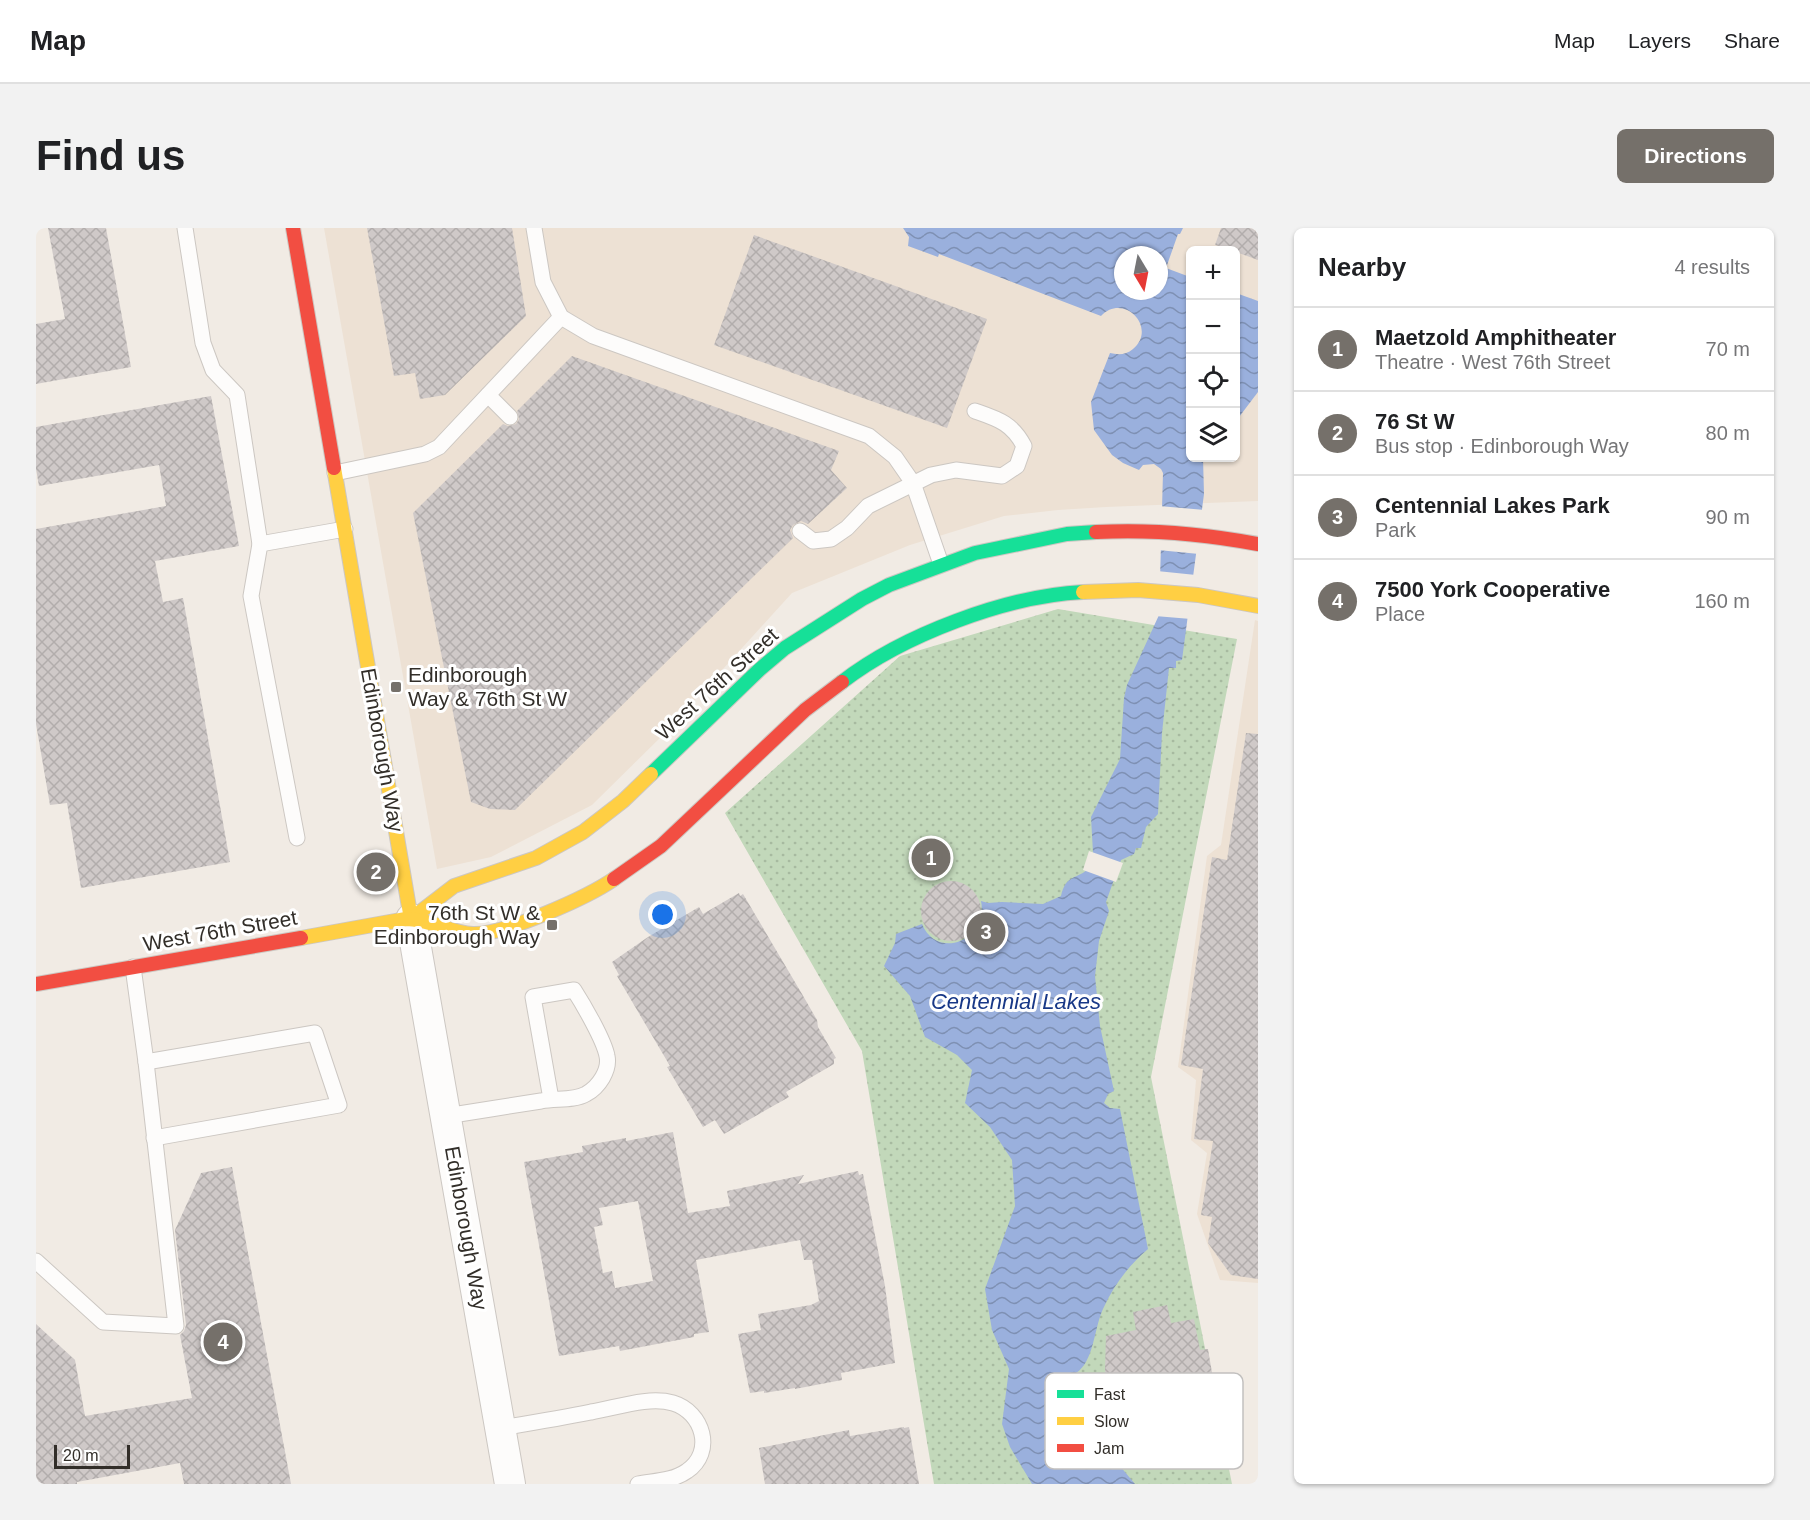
<!DOCTYPE html>
<meta charset="utf-8">
<style>
body{margin:0;font-family:Arial,sans-serif;background:#f2f2f2;color:#202124}
.controls{position:absolute;right:18px;top:18px;display:grid;overflow:hidden;border-radius:9px;box-shadow:0 2px 4px #0004}
.controls button{width:54px;height:54px;display:grid;place-items:center;padding:0;border:0;border-bottom:2px solid #e0e0e0;background:#fff;color:#202124;font:30px sans-serif}
.compass{position:absolute;left:1078px;top:18px;width:54px;height:54px;border-radius:50%;background:#fff;box-shadow:0 2px 4px #0004;rotate:170deg}
.scale{position:absolute;left:18px;bottom:15px;width:76px;box-sizing:border-box;padding-left:6px;border:3px solid #322e29;border-top:0;font-size:16px;line-height:21px;white-space:nowrap;color:#322e29;-webkit-text-stroke:4px #fff;paint-order:stroke}
.you{position:absolute;left:627px;top:687px;width:21px;height:21px;margin:-15px;border:4px solid #fff;border-radius:50%;background:#1a73e8;box-shadow:0 0 0 9px #1a73e833}
.badge{display:grid;place-items:center;width:39px;height:39px;border-radius:50%;background:#75706a;color:#fff;font-size:20px;font-weight:700}
.pin{position:absolute;translate:-50% -50%;border:3px solid #fff;box-shadow:0 2px 6px #0006}
.list{margin:0;padding:0;list-style:none}
h2{display:flex;justify-content:space-between;align-items:center;height:78px;margin:0;padding:0 24px;font-size:26px}
h2 small{font-size:20px;font-weight:400;color:#757577}
.list li{display:grid;grid-template-columns:39px 1fr auto;gap:18px;align-items:center;box-sizing:border-box;height:84px;padding:0 24px;border-top:2px solid #e0e0e0}
.list b{display:block;font-size:22px;white-space:nowrap}
.list p{margin:0;font-size:20px;white-space:nowrap;color:#757577}
.list em{font-size:20px;font-style:normal;color:#757577}
.icon{flex:none;width:33px;height:33px;fill:none;stroke:currentColor;stroke-width:2;stroke-linecap:round;stroke-linejoin:round}
.map{position:relative;flex:none;width:1222px;height:1256px;overflow:hidden;border-radius:9px}
header{display:flex;align-items:center;gap:36px;box-sizing:border-box;height:84px;padding:0 30px;background:#fff;border-bottom:2px solid #e0e0e0}
header strong{font-size:28px}
nav{display:flex;gap:33px;margin-inline-start:auto;font-size:21px}
.intro{display:flex;align-items:center;justify-content:space-between;box-sizing:border-box;height:144px;padding:0 36px}
h1{margin:0;font-size:42px}
.button{padding:15px 27px;border-radius:9px;background:#75706a;color:#fff;font-size:21px;font-weight:700}
main{display:flex;gap:36px;padding:0 36px}
aside{flex:1;background:#fff;border-radius:9px;box-shadow:0 2px 4px #0004}
.map>svg:first-child{display:block}
</style>
<header>
<strong>Map</strong>
<nav><a>Map</a><a>Layers</a><a>Share</a></nav>
</header>
<div class="intro"><h1>Find us</h1><a class="button">Directions</a></div>
<main>
<div class="map">
<svg width="1222" height="1256" viewBox="0 0 1222 1256">
<defs>
<pattern id="park-dots" width="8" height="8" patternUnits="userSpaceOnUse" patternTransform="scale(1.5)"><rect width="8" height="8" fill="#c2d8ba"/><path d="M2 2h.1M6 6h.1" fill="none" stroke="#a7baa0" stroke-width="1.8" stroke-linecap="round"/></pattern>
<pattern id="water-waves" width="16" height="10" patternUnits="userSpaceOnUse" patternTransform="scale(1.5)"><rect width="16" height="10" fill="#9ab0dd"/><path d="M0 5q4-4 8 0t8 0" fill="none" stroke="#7e90b3"/></pattern>
<pattern id="building-cross-hatch" width="8" height="8" patternUnits="userSpaceOnUse" patternTransform="scale(1.5)"><rect width="8" height="8" fill="#cfc9c8"/><path d="M0 0l8 8M0 8l8-8" fill="none" stroke="#b2adac"/></pattern>
</defs>
<rect width="100%" height="100%" fill="#f1ebe4"/>
<g fill="#ede1d4" fill-rule="evenodd">
<path d="M 288,0 L 1222,0 L 1222,273 L 1070,279 L 1022,282 L 968,288 L 874,317 L 756,365 L 629,505 L 556,577 L 455,629 L 401,641 ZM 1154,22 L 1200,22 L 1200,230 L 1154,230 ZM 1087,27 L 1123,27 L 1123,63 L 1087,63 Z"/>
<path d="M 1219,392 L 1222,393 L 1222,1055 L 1184,1052 L 1161,986 L 1171,925 L 1155,912 L 1160,852 L 1142,839 L 1171,628 L 1185,617 Z"/>
</g>
<path fill="url(#park-dots)" d="M 1022,381 L 1201,411 L 1115,849 L 1196,1256 L 898,1256 L 826,823 L 689,585 L 864,428 Z"/>
<g fill="url(#water-waves)" fill-rule="evenodd">
<path d="M 867,0 L 1147,0 L 1144,6 L 1142,6 L 1130,40 L 1154,49 L 1154,230 L 1167,230 L 1168,266 L 1146,432 L 1140,433 L 1140,440 L 1133,440 L 1126,505 L 1122,586 L 1110,599 L 1105,620 L 1100,620 L 1098,626 L 1085,632 L 1070,674 L 1073,683 L 1063,713 L 1059,748 L 1064,798 L 1078,863 L 1072,866 L 1068,875 L 1074,880 L 1084,881 L 1112,1021 C 1092,1038 1078,1057 1067,1081 C 1058,1100 1058,1134 1040,1145 L 1045,1180 L 1054,1207 L 1065,1204 L 1078,1231 L 1099,1256 L 996,1256 L 974,1219 L 966,1196 L 973,1141 L 956,1102 L 949,1061 L 979,978 L 976,932 L 954,899 L 929,875 L 936,842 L 921,827 L 889,809 L 874,768 L 848,738 L 859,715 L 860,706 L 886,696 C 901,733 953,712 945,673 L 952,675 L 966,674 L 1007,676 L 1025,668 C 1030,647 1038,652 1051,642 L 1057,625 L 1055,589 L 1084,531 L 1088,470 L 1091,457 L 1123,387 L 1127,245 L 1125,241 L 1118,236 L 1107,237 L 1103,242 L 1087,235 L 1076,227 L 1058,202 L 1055,174 L 1074,125 C 1082,127 1090,127 1097,121 C 1122,100 1088,64 1065,88 L 903,26 L 902,29 L 872,18 L 873,9 ZM 1087,27 L 1123,27 L 1123,63 L 1087,63 Z"/>
<path d="M 1200,65 L 1222,73 L 1222,164 L 1200,193 Z"/>
</g>
<g fill="#f1ebe4">
<path d="M 1123,278 L 1169,282 L 1163,326 L 1122,322 Z"/>
<path d="M 1121,343 L 1160,347 L 1155,391 L 1119,388 Z"/>
<path d="M 1053,623 L 1087,635 L 1080,654 L 1047,642 Z"/>
</g>
<g fill="url(#building-cross-hatch)" fill-rule="evenodd">
<path d="M 12,0 L 70,0 L 95,139 L 0,156 L 0,96 L 29,91 Z"/>
<path d="M 331,0 L 476,0 L 490,88 L 409,167 L 384,171 L 379,145 L 358,148 Z"/>
<path d="M 1185,0 L 1222,0 L 1222,32 L 1200,24 L 1200,22 L 1179,17 Z"/>
<path d="M 718,7 L 951,91 L 911,200 L 678,117 Z"/>
<path d="M 536,128 L 803,223 L 795,242 L 811,260 L 772,296 L 765,293 L 757,297 L 754,302 L 757,310 L 479,582 L 454,581 L 435,574 L 377,285 L 467,196 L 472,198 L 480,196 L 483,191 L 481,183 Z"/>
<path d="M 175,168 L 203,318 L 119,333 L 127,374 L 147,370 L 194,634 L 45,660 L 31,575 L 14,577 L 0,496 L 0,301 L 130,278 L 123,237 L 3,258 L 0,241 L 0,199 Z"/>
<path d="M 1210,505 L 1222,506 L 1222,1051 L 1195,1047 L 1172,1015 L 1176,989 L 1165,987 L 1177,913 L 1158,911 L 1167,841 L 1145,837 L 1176,629 L 1191,632 Z"/>
<circle cx="915" cy="683" r="30"/>
<path d="M 703,665 L 704,668 L 707,666 L 766,766 L 781,792 L 782,799 L 800,830 L 798,831 L 798,836 L 750,864 L 753,869 L 688,906 L 679,892 L 667,899 L 631,839 L 634,838 L 581,748 L 583,747 L 576,734 L 612,709 L 663,679 L 667,686 Z"/>
<path d="M 637,904 L 652,985 L 694,978 L 691,963 L 768,947 L 762,956 L 822,943 L 823,947 L 827,946 L 849,1058 L 859,1135 L 805,1145 L 806,1152 L 759,1161 L 759,1160 L 728,1165 L 728,1163 L 714,1165 L 702,1106 L 725,1102 L 722,1086 L 775,1077 L 783,1073 L 776,1032 L 768,1032 L 764,1012 L 660,1032 L 673,1104 L 658,1106 L 658,1109 L 584,1123 L 583,1118 L 523,1128 L 488,934 L 547,924 L 546,918 L 590,910 L 590,913 ZM 602,973 L 617,1053 L 579,1060 L 576,1043 L 567,1045 L 558,999 L 567,997 L 563,980 Z"/>
<path d="M 196,939 L 255,1256 L 148,1256 L 144,1235 L 41,1254 L 41,1256 L 0,1256 L 0,1096 L 39,1132 L 49,1188 L 156,1170 L 144,1107 L 148,1103 L 150,1097 L 139,1002 L 165,945 Z"/>
<path d="M 1131,1077 L 1135,1095 L 1158,1091 L 1164,1122 L 1172,1121 L 1183,1186 L 1177,1187 L 1182,1216 L 1158,1221 L 1159,1225 L 1126,1231 L 1125,1227 L 1094,1233 L 1081,1203 L 1072,1173 L 1069,1141 L 1070,1108 L 1100,1102 L 1097,1084 Z"/>
<path d="M 868,1199 L 868,1200 L 873,1199 L 883,1256 L 729,1256 L 723,1220 L 813,1202 L 814,1208 Z"/>
</g>
<g fill="none" stroke-linecap="round" stroke-linejoin="round">
<defs>
<g id="lane">
<path d="M 149,0 L 167,115 L 177,142 L 201,167 L 224,316 L 215,368 L 261,610"/>
<path d="M 498,0 L 507,54 L 525,89 L 557,108 L 833,208 L 859,229 L 877,255 L 905,336"/>
<path d="M 452,167 L 474,189"/>
<path d="M 299,245 L 389,226 L 403,219 L 525,89"/>
<path d="M 764,303 L 777,313 L 795,311 L 811,300 L 832,278 L 895,247 L 920,242 L 966,248 L 981,238 L 988,218 C 976,195 962,191 939,183"/>
<path d="M 224,316 L 309,301"/>
<path d="M 97,739 L 110,834 L 279,805 L 303,877 L 118,910"/>
<path d="M 410,888 C 442,883 473,878 505,873 C 519,870 538,873 550,866 C 563,859 574,842 571,828 C 568,812 547,776 538,762 L 497,769 L 515,871"/>
<path d="M 0,1033 L 67,1094 L 140,1098 L 110,834"/>
<path d="M 465,1200 C 495,1195 525,1190 555,1184 C 580,1180 612,1168 637,1175 C 667,1184 679,1224 651,1243 C 637,1253 619,1253 602,1256"/>
</g>
<path id="street" d="M 375,691 L 474,1256"/>
<g id="fast">
<path d="M 806,454 C 867,407 970,368 1047,364"/>
<path d="M 615,546 L 723,442 L 749,420 L 826,371 L 853,357 L 939,325 L 1031,306 L 1060,304"/>
</g>
<g id="slow">
<path d="M 298,240 L 375,691"/>
<path d="M 1047,364 L 1102,362 L 1162,367 L 1222,378"/>
<path d="M 375,691 L 418,658 L 500,630 L 547,604 L 587,573 L 615,546"/>
<path d="M 265,710 L 370,691 C 394,691 414,705 437,706 C 468,707 552,669 578,651"/>
</g>
<g id="jam">
<path d="M 257,0 L 298,240"/>
<path d="M 1060,304 C 1114,301 1169,306 1222,316"/>
<path d="M 578,651 L 625,618 L 769,482 L 806,454"/>
<path d="M 0,756 L 265,710"/>
</g>
</defs>
<use href="#lane" stroke="#ccc7c2" stroke-width="17"/>
<use href="#street" stroke="#ccc7c2" stroke-width="32"/>
<use href="#fast" stroke="#ccc7c2" stroke-width="16"/>
<use href="#slow" stroke="#ccc7c2" stroke-width="16"/>
<use href="#jam" stroke="#ccc7c2" stroke-width="16"/>
<use href="#lane" stroke="#fdfcfb" stroke-width="15"/>
<use href="#street" stroke="#fdfcfb" stroke-width="30"/>
<use href="#fast" stroke="#16e098" stroke-width="14"/>
<use href="#slow" stroke="#ffcf43" stroke-width="14"/>
<use href="#jam" stroke="#f24e42" stroke-width="14"/>
</g>
<g fill="#75706a" stroke="#fff" stroke-width="2">
<rect x="354" y="453" width="12" height="12" rx="3"/>
<rect x="510" y="691" width="12" height="12" rx="3"/>
</g>
<g text-anchor="middle" stroke-width="6" stroke-linejoin="round" paint-order="stroke">
<g font-size="21" fill="#322e29" stroke="#fff" text-anchor="start">
<text x="372" y="454">Edinborough<tspan x="372" dy="24">Way &amp; 76th St W</tspan></text>
<text x="504" y="692" text-anchor="end">76th St W &amp;<tspan x="504" dy="24">Edinborough Way</tspan></text>
</g>
<g font-size="21" fill="#322e29" stroke="#fff">
<text transform="translate(681 456) rotate(-42)" y="7">West 76th Street</text>
<text transform="translate(346 522) rotate(80)" y="7">Edinborough Way</text>
<text transform="translate(184 703) rotate(-10)" y="7">West 76th Street</text>
<text transform="translate(430 1000) rotate(80)" y="7">Edinborough Way</text>
</g>
<g font-size="22" font-style="italic" fill="#183887" stroke="#fff">
<text x="980" y="781">Centennial Lakes</text>
</g>
</g>
<rect x="1009" y="1145" width="198" height="96" rx="9" fill="#fff" stroke="#c2c0bf" stroke-width="1.5"/>
<rect x="1021" y="1162" width="27" height="8" fill="#16e098"/>
<rect x="1021" y="1189" width="27" height="8" fill="#ffcf43"/>
<rect x="1021" y="1216" width="27" height="8" fill="#f24e42"/>
<g font-size="16" fill="#322e29">
<text x="1058" y="1172">Fast</text>
<text x="1058" y="1199">Slow</text>
<text x="1058" y="1226">Jam</text>
</g>
</svg>
<div class="controls">
<button>+</button>
<button>−</button>
<button><svg class="icon" aria-label="locate" viewBox="0 0 24 24"><circle cx="12" cy="12" r="6"/><path d="M12 2v4M12 18v4M2 12h4M18 12h4"/></svg></button>
<button><svg class="icon" aria-label="layers" viewBox="0 0 24 24"><path d="M12 4l9 5-9 5-9-5zM3 14l9 5 9-5"/></svg></button>
</div>
<svg class="compass" viewBox="-18 -18 36 36"><path d="M0-13l5 13h-10z" fill="#e53935"/><path d="M0 13l5-13h-10z" fill="#757577"/></svg>
<div class="scale">20 m</div>
<div class="you"></div>
<div class="pin badge" style="left:895px;top:630px">1</div>
<div class="pin badge" style="left:340px;top:644px">2</div>
<div class="pin badge" style="left:950px;top:704px">3</div>
<div class="pin badge" style="left:187px;top:1114px">4</div>
</div>
<aside>
<h2>Nearby<small>4 results</small></h2>
<ul class="list">
<li><span class="badge">1</span><div><b>Maetzold Amphitheater</b><p>Theatre · West 76th Street</p></div><em>70 m</em></li>
<li><span class="badge">2</span><div><b>76 St W</b><p>Bus stop · Edinborough Way</p></div><em>80 m</em></li>
<li><span class="badge">3</span><div><b>Centennial Lakes Park</b><p>Park</p></div><em>90 m</em></li>
<li><span class="badge">4</span><div><b>7500 York Cooperative</b><p>Place</p></div><em>160 m</em></li>
</ul>
</aside>
</main>
